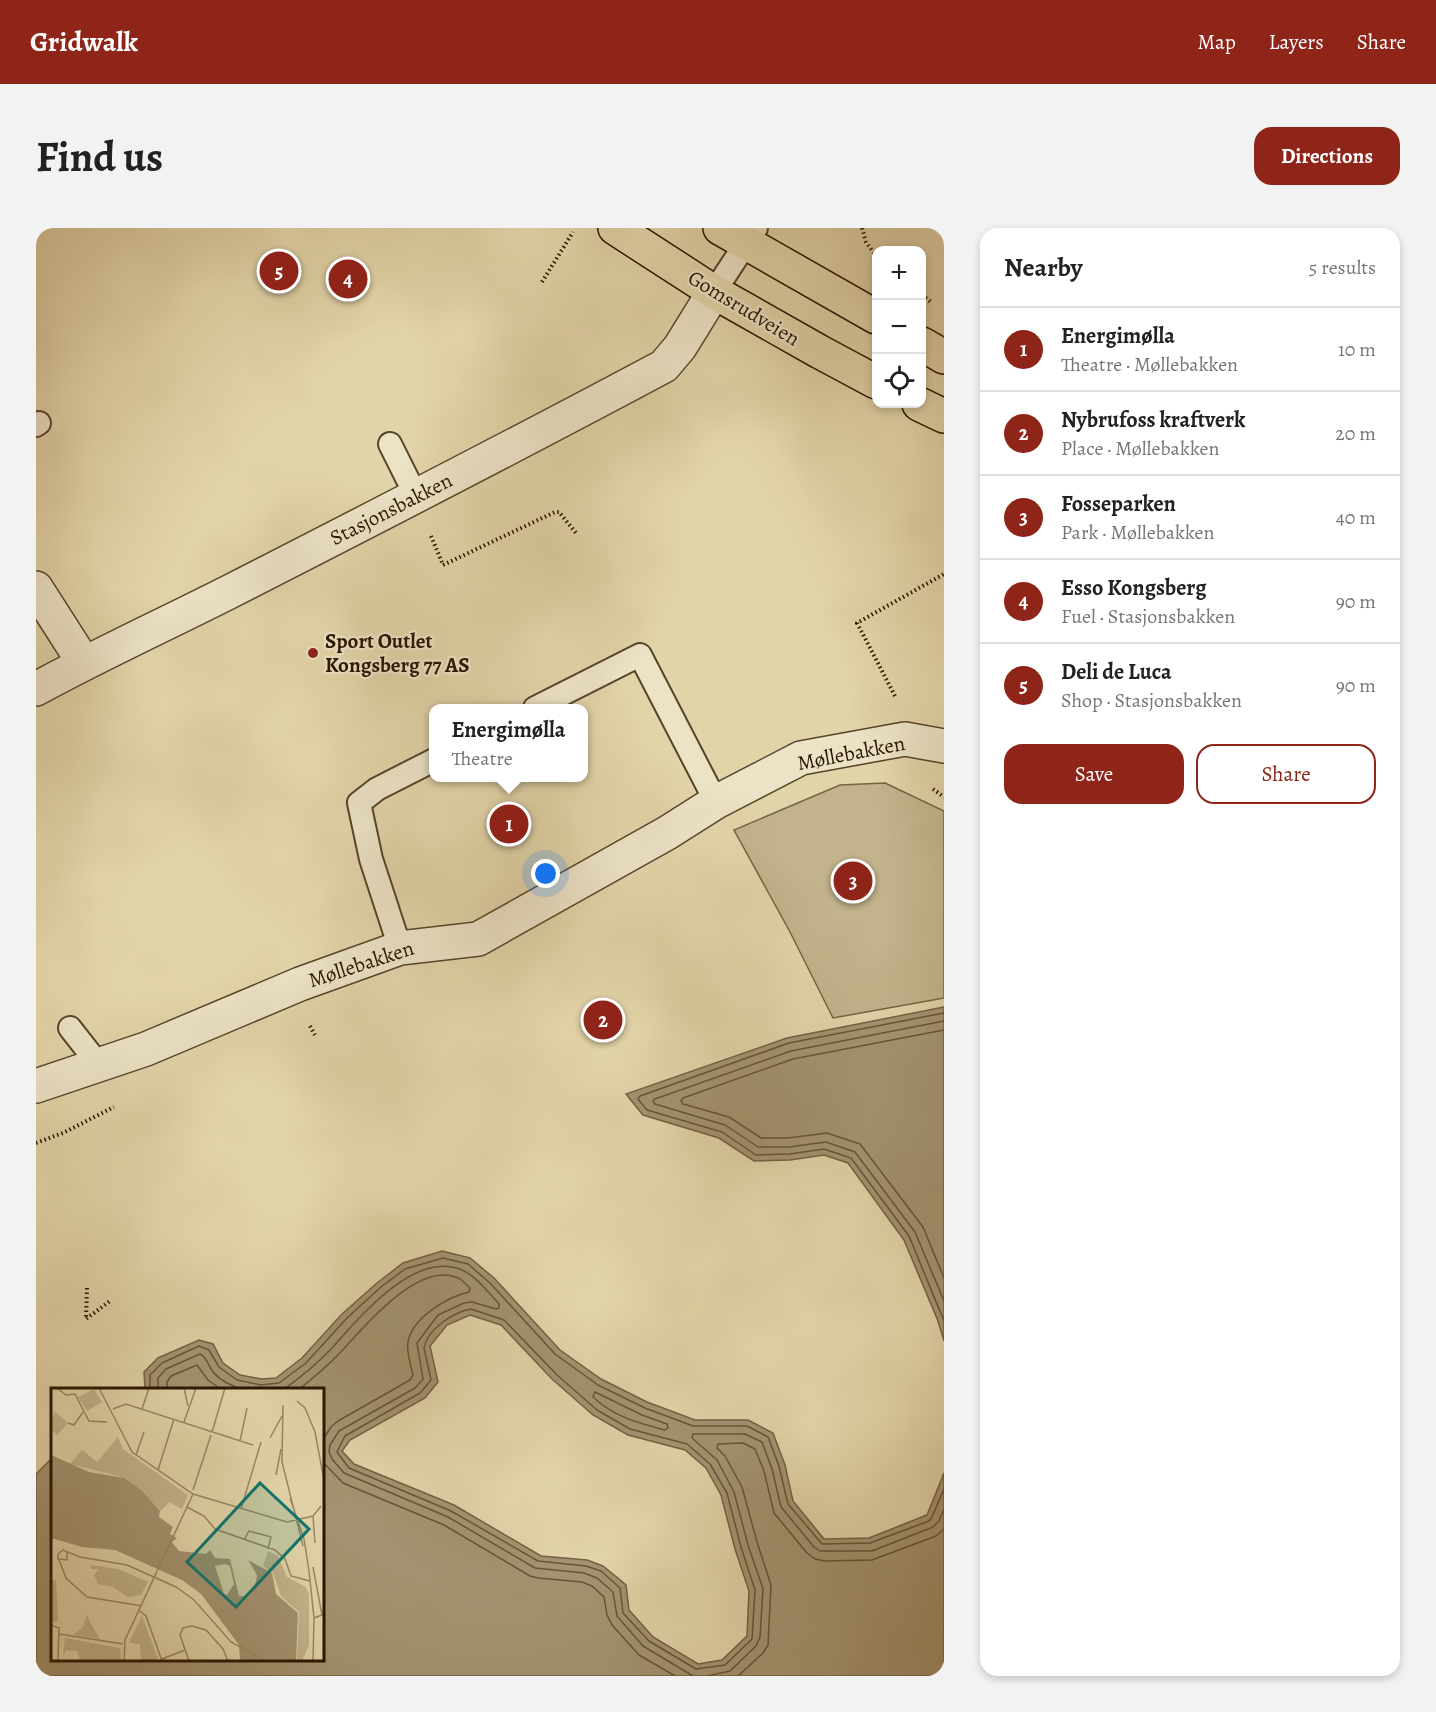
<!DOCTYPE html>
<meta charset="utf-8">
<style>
body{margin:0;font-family:Alegreya,serif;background:#f2f2f2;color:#222}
.controls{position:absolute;right:18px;top:18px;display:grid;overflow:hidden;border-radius:12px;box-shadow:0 3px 9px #0003}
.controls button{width:54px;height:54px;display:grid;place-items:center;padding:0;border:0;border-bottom:2px solid #e0e0e0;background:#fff;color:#222;font:30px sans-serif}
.you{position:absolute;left:510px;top:646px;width:21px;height:21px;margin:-15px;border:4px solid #fff;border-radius:50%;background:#1a73e8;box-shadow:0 0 0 9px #1a73e833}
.badge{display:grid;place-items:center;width:39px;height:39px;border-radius:50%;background:#8f2418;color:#fff;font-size:20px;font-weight:700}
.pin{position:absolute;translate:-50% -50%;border:3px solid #fff;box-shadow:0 2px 6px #0006}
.popup{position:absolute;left:393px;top:476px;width:159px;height:78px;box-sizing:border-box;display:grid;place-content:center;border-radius:12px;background:#fff;filter:drop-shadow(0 2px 4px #0005);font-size:20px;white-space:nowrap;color:#767676}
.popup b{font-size:22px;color:#222}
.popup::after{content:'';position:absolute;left:50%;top:100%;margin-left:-12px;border:12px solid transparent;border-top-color:#fff}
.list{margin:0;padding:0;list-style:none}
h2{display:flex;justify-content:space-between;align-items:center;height:78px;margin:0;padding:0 24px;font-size:26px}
h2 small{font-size:20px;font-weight:400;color:#767676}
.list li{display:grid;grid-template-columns:39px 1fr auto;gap:18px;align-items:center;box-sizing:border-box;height:84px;padding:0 24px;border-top:2px solid #e0e0e0}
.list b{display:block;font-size:22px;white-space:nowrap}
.list p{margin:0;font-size:20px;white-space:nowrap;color:#767676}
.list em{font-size:20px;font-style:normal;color:#767676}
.actions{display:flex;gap:12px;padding:18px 24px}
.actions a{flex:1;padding:14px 0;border:2px solid #8f2418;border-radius:18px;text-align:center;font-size:21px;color:#8f2418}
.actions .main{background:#8f2418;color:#fff}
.icon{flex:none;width:33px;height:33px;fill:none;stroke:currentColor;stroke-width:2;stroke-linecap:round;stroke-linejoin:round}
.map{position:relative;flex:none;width:908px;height:1448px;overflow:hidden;border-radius:18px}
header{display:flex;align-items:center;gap:36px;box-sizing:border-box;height:84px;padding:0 30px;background:#8f2418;color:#fff}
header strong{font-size:28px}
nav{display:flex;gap:33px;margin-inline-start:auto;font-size:21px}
.intro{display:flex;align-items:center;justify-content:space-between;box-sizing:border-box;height:144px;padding:0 36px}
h1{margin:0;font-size:42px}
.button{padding:15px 27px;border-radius:18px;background:#8f2418;color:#fff;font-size:21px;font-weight:700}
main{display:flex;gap:36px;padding:0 36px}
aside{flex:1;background:#fff;border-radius:18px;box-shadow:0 3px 9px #0003}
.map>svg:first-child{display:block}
</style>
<header>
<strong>Gridwalk</strong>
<nav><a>Map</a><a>Layers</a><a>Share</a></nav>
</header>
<div class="intro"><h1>Find us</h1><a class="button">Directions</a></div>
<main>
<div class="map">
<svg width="908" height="1448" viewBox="0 0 908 1448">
<rect width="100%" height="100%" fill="#e2d4a9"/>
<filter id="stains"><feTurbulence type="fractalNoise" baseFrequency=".00333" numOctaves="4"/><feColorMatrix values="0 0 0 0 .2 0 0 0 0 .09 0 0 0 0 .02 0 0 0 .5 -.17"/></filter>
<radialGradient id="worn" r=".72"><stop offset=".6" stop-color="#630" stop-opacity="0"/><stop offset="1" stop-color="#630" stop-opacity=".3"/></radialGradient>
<path fill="#c2b38c" stroke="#756446" stroke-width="1.5" d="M 849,555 L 908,583 L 908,770 L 797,790 L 754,704 L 698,602 L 804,557 Z"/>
<g fill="#a39370" stroke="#726043" stroke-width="1.5" fill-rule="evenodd">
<path d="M 908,779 L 908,1113 L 902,1093 L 868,1012 L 812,935 L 788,927 L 754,932 L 718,933 L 683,910 L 607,887 L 590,866 L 751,810 Z"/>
<path d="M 406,1023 L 434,1030 L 458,1050 L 524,1122 L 565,1151 L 611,1174 L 659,1192 L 712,1192 L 737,1205 L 749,1237 L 757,1273 L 788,1311 L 833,1310 L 891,1287 L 908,1245 L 908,1448 L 0,1448 L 0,1246 L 16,1230 L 16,1432 L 286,1432 L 286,1162 L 109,1161 L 108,1144 L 122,1130 L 163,1112 L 177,1116 L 187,1135 L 204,1147 L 226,1151 L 240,1150 L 266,1130 L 306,1086 L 341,1055 L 367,1035 ZM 434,1087 L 465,1097 L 516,1151 L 557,1187 L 592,1207 L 649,1222 L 670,1240 L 685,1267 L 699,1321 L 713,1363 L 711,1408 L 686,1432 L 662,1436 L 617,1409 L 593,1382 L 590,1357 L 567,1338 L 551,1332 L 505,1328 L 418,1277 L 318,1236 L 306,1223 L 314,1212 L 389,1170 L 402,1154 L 394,1118 L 411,1097 Z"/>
</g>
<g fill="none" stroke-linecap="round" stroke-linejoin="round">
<g stroke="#665438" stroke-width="1.5">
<path d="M 908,785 L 753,815 L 604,868 L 602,871 L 611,882 L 686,904 L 720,927 L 754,926 L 788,921 L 815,930 L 873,1008 L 908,1093"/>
<path d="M 908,793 L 755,823 L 619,871 L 617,873 L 619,876 L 689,897 L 722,919 L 753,919 L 790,914 L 819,924 L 879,1004 L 908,1073"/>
<path d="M 908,802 L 757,831 L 647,870 L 645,873 L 647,876 L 693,889 L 725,910 L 752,910 L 791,905 L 824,916 L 887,999 L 908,1050"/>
<path d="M 435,1081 L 468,1092 L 521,1147 L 561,1182 L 594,1201 L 651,1216 L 674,1236 L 691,1265 L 705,1319 L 719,1362 L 716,1411 L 689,1437 L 660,1441 L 613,1413 L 587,1385 L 584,1360 L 565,1343 L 550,1338 L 502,1333 L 415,1283 L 313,1240 L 301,1224 L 309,1208 L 384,1165 L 395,1152 L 388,1120 C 391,1101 418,1084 435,1081 Z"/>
<path d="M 114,1162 L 114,1147 L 126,1135 L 163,1118 L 173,1122 L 183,1139 L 201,1152 L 225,1157 L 243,1155 L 270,1135 L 311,1090 L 345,1059 L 369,1041 L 407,1030 L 432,1036 L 454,1055 L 519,1126 L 562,1157 L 609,1180 L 657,1198 L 711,1198 L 732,1209 L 743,1238 L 752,1276 L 786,1316 L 834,1315 L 893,1293 L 896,1289 L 908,1261"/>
<path d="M 122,1162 L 122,1150 L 130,1141 L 164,1126 C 171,1129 171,1135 175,1141 C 182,1152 197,1159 209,1162"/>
<path d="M 131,1162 L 131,1154 L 135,1148 L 161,1137 L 172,1152 L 186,1162"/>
<path d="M 247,1162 C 265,1149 281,1136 296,1120 C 324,1089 378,1022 426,1042 C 440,1048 453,1065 463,1076 L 463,1080 L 460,1081 L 436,1074 L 428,1075 L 402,1087 L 381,1115 L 387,1151 L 379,1160 L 303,1203 L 294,1217 L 293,1224 L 296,1231 L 308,1245 L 412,1289 L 499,1340 L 548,1345 L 561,1350 L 577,1364 L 581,1388 L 607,1418 L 657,1448"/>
<path d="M 262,1162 C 276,1151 289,1140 301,1128 C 325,1103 383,1029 424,1051 C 427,1053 431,1057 434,1060 L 433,1064 C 411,1069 376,1090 372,1114 C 370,1124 375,1137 377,1147 L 374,1152 L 302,1193 L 295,1199 L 286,1213"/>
<path d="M 559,1164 L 606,1187 L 631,1196 L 632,1200 L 629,1202 C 602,1195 578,1189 557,1169 Z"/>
<path d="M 286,1233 L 307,1255 L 408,1297 L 494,1348 L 502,1350 L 546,1354 L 556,1358 L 568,1369 L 571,1387 L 576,1397 L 603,1427 L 639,1448"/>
<path d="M 671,1448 L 694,1443 L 720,1418 L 724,1409 L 727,1361 L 712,1317 L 698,1264 L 681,1232 L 656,1210 L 657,1206 L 709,1206 L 726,1214 L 736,1241 L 745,1279 L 778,1319 L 784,1323 L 836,1323 L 897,1299 L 903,1293 L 908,1281"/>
<path d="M 702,1448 L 727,1425 L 732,1417 L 735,1357 L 721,1314 L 706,1259 L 689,1228 L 681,1220 L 682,1216 L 707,1215 L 719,1221 L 728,1243 L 738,1285 L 771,1325 L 779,1331 L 788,1333 L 836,1332 L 900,1308 L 908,1301"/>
</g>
<defs>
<g id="lane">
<path d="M 678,64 L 720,0"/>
<path d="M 0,197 L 3,195"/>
<path d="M 354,216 L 380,268"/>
<path d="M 499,480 L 604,427 L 680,574"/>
<path d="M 364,720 L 335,631 L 323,575 L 341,561 L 398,532"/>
<path d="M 34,800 L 63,837"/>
</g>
<g id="street">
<path d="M 0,360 L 48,435"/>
<path d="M 0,461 C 64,426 130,396 195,363 C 340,289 484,215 628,138 L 644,119 L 678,64"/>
<path d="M 0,858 L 110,821 L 264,756 L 364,720 L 442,711 L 631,605 L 680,574 L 765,530 L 869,511 L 908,518"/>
</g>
<g id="primary">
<path d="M 579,0 L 678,64 L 784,124 L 840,154"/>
<path d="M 684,0 L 840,89"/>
<path d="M 886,116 L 908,129"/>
<path d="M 883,176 L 908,188"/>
</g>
</defs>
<use href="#lane" stroke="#56442a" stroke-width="26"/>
<use href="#street" stroke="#56442a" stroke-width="36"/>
<use href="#primary" stroke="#281400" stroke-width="36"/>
<g stroke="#281400" stroke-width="4" stroke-dasharray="1.5 3" stroke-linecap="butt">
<path d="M 826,0 L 830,14 L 840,28"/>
<path d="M 506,54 L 537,4"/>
<path d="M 886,67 L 895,74"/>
<path d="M 395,308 L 407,337 L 519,284 L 523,284 L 540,305"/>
<path d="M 859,468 L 821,395 L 908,346"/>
<path d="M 897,561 L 908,569"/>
<path d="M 274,798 L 279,807"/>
<path d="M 0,915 L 27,905 L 78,879"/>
<path d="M 51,1060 L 50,1091 L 74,1073"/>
</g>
<use href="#lane" stroke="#ece3c7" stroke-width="22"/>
<use href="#street" stroke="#ece3c7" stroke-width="33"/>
<use href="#primary" stroke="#e2d4a9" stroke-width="33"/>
</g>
<circle fill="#8f2418" stroke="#ece3c7" stroke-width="2" cx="277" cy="425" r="6"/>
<g text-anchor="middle" stroke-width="4.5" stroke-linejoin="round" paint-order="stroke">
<g font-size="21" fill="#281400" stroke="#ece3c7">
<text transform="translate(708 80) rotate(31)" y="7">Gomsrudveien</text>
<text transform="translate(355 281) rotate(-27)" y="7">Stasjonsbakken</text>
<text transform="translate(815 525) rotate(-11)" y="7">Møllebakken</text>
<text transform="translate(325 736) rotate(-18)" y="7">Møllebakken</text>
</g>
<g font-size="21" font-weight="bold" fill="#281400" stroke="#ece3c7" text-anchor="start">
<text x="289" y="420">Sport Outlet<tspan x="289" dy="24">Kongsberg 77 AS</tspan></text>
</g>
</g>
<g transform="translate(15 1160)">
<rect width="273" height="273" fill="#e2d4a9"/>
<path d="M 43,1 L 51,14 L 36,23 L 27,9 ZM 3,23 L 17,35 L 6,47 L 0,41 ZM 67,49 L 72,61 L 137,107 L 131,121 L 118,114 L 110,123 L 75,90 L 19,76 L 31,62 L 46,74 ZM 217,163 L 227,168 L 236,189 L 255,199 L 258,206 L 258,257 L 251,273 L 246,272 L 248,224 L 230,208 L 222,185 L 212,178 ZM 40,177 L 67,181 L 97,194 L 90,207 L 77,209 L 62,199 L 47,196 L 43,187 L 48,181 L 40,181 ZM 0,191 L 5,193 L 7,233 L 0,234 ZM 36,227 L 39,234 L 49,251 L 22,247 L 32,239 ZM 91,228 L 107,271 L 104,273 L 90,273 L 89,257 L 78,254 ZM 14,250 L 69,260 L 70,273 L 29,273 L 26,263 L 15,262 L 12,268 Z" fill="#c2b38c"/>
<path d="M 0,67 L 38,84 L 74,90 L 91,103 L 109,123 L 108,129 L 122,139 L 119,146 L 126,150 L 121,154 L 128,163 L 155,166 L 159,162 L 164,170 L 179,171 L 188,208 L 197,208 L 205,194 L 206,187 L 197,172 L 221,185 L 225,206 L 247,225 L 245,273 L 189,273 L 188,257 L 150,206 L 131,192 L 64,162 L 31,159 L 0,150 ZM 174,176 L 179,178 L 183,196 L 176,207 L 173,206 L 164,178 Z" fill="#a39370" fill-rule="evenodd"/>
<path fill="none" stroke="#988765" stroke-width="1.5" d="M 6,0 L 15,7 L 24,6 L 38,33 L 56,34M 48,0 L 81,64 L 142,106 L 236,134 L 262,128 L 270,118M 133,0 L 137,18M 246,13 L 254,20 L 264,44 L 273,92M 232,17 L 231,74 L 252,158M 62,21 L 75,16 L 202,57M 91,21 L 98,0M 133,34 L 145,0M 17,35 L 23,37 L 32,24M 161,44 L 174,0M 219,50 L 231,28M 189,53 L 196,20M 85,67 L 93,44M 107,82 L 123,31M 225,87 L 230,61M 142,102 L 160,47M 142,102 L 160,47M 239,110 L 253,151 L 258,183 L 263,230 L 262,273M 136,119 L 153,128 L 164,141 L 224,162 L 234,171 L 240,188 L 259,193M 190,121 L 210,54M 262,128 L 264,155M 193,152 L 198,143 L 220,149 L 217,161M 16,164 L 16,172 L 7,171 L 7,166 L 12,162 L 29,169 L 76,177 L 125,199 L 143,212 L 180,254 L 215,273M 8,172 L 15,190 L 36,209 L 91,218M 262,179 L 271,227 L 263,230M 89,223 L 95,228 L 111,273M 0,237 L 8,240 L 7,273M 8,246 L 72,256M 111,271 L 134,262M 73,273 L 74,252 L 142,106M 138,273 L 129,247 L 132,240 L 141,238 L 155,242 L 172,261 L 177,273"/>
<path fill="#0f766e" fill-opacity="0.15" stroke="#0f766e" stroke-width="3" d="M 209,95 L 258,141 L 185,219 L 136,174 Z"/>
<rect width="273" height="273" fill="none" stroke="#281400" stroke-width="3"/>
</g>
<rect width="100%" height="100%" filter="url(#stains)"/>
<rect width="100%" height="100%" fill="url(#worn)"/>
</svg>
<div class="controls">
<button>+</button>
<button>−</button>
<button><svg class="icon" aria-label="locate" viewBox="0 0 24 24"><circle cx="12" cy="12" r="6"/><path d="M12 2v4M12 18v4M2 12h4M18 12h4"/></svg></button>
</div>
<div class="you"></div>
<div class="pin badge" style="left:473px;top:596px">1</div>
<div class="popup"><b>Energimølla</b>Theatre</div>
<div class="pin badge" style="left:567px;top:792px">2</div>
<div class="pin badge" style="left:817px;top:653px">3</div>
<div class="pin badge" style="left:312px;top:51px">4</div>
<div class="pin badge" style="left:243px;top:43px">5</div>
</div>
<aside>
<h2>Nearby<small>5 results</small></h2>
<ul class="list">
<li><span class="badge">1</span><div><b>Energimølla</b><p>Theatre · Møllebakken</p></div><em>10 m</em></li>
<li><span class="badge">2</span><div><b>Nybrufoss kraftverk</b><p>Place · Møllebakken</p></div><em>20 m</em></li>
<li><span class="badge">3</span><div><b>Fosseparken</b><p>Park · Møllebakken</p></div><em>40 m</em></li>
<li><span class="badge">4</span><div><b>Esso Kongsberg</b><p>Fuel · Stasjonsbakken</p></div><em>90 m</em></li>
<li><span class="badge">5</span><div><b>Deli de Luca</b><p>Shop · Stasjonsbakken</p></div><em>90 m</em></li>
</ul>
<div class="actions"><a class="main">Save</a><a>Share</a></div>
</aside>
</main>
